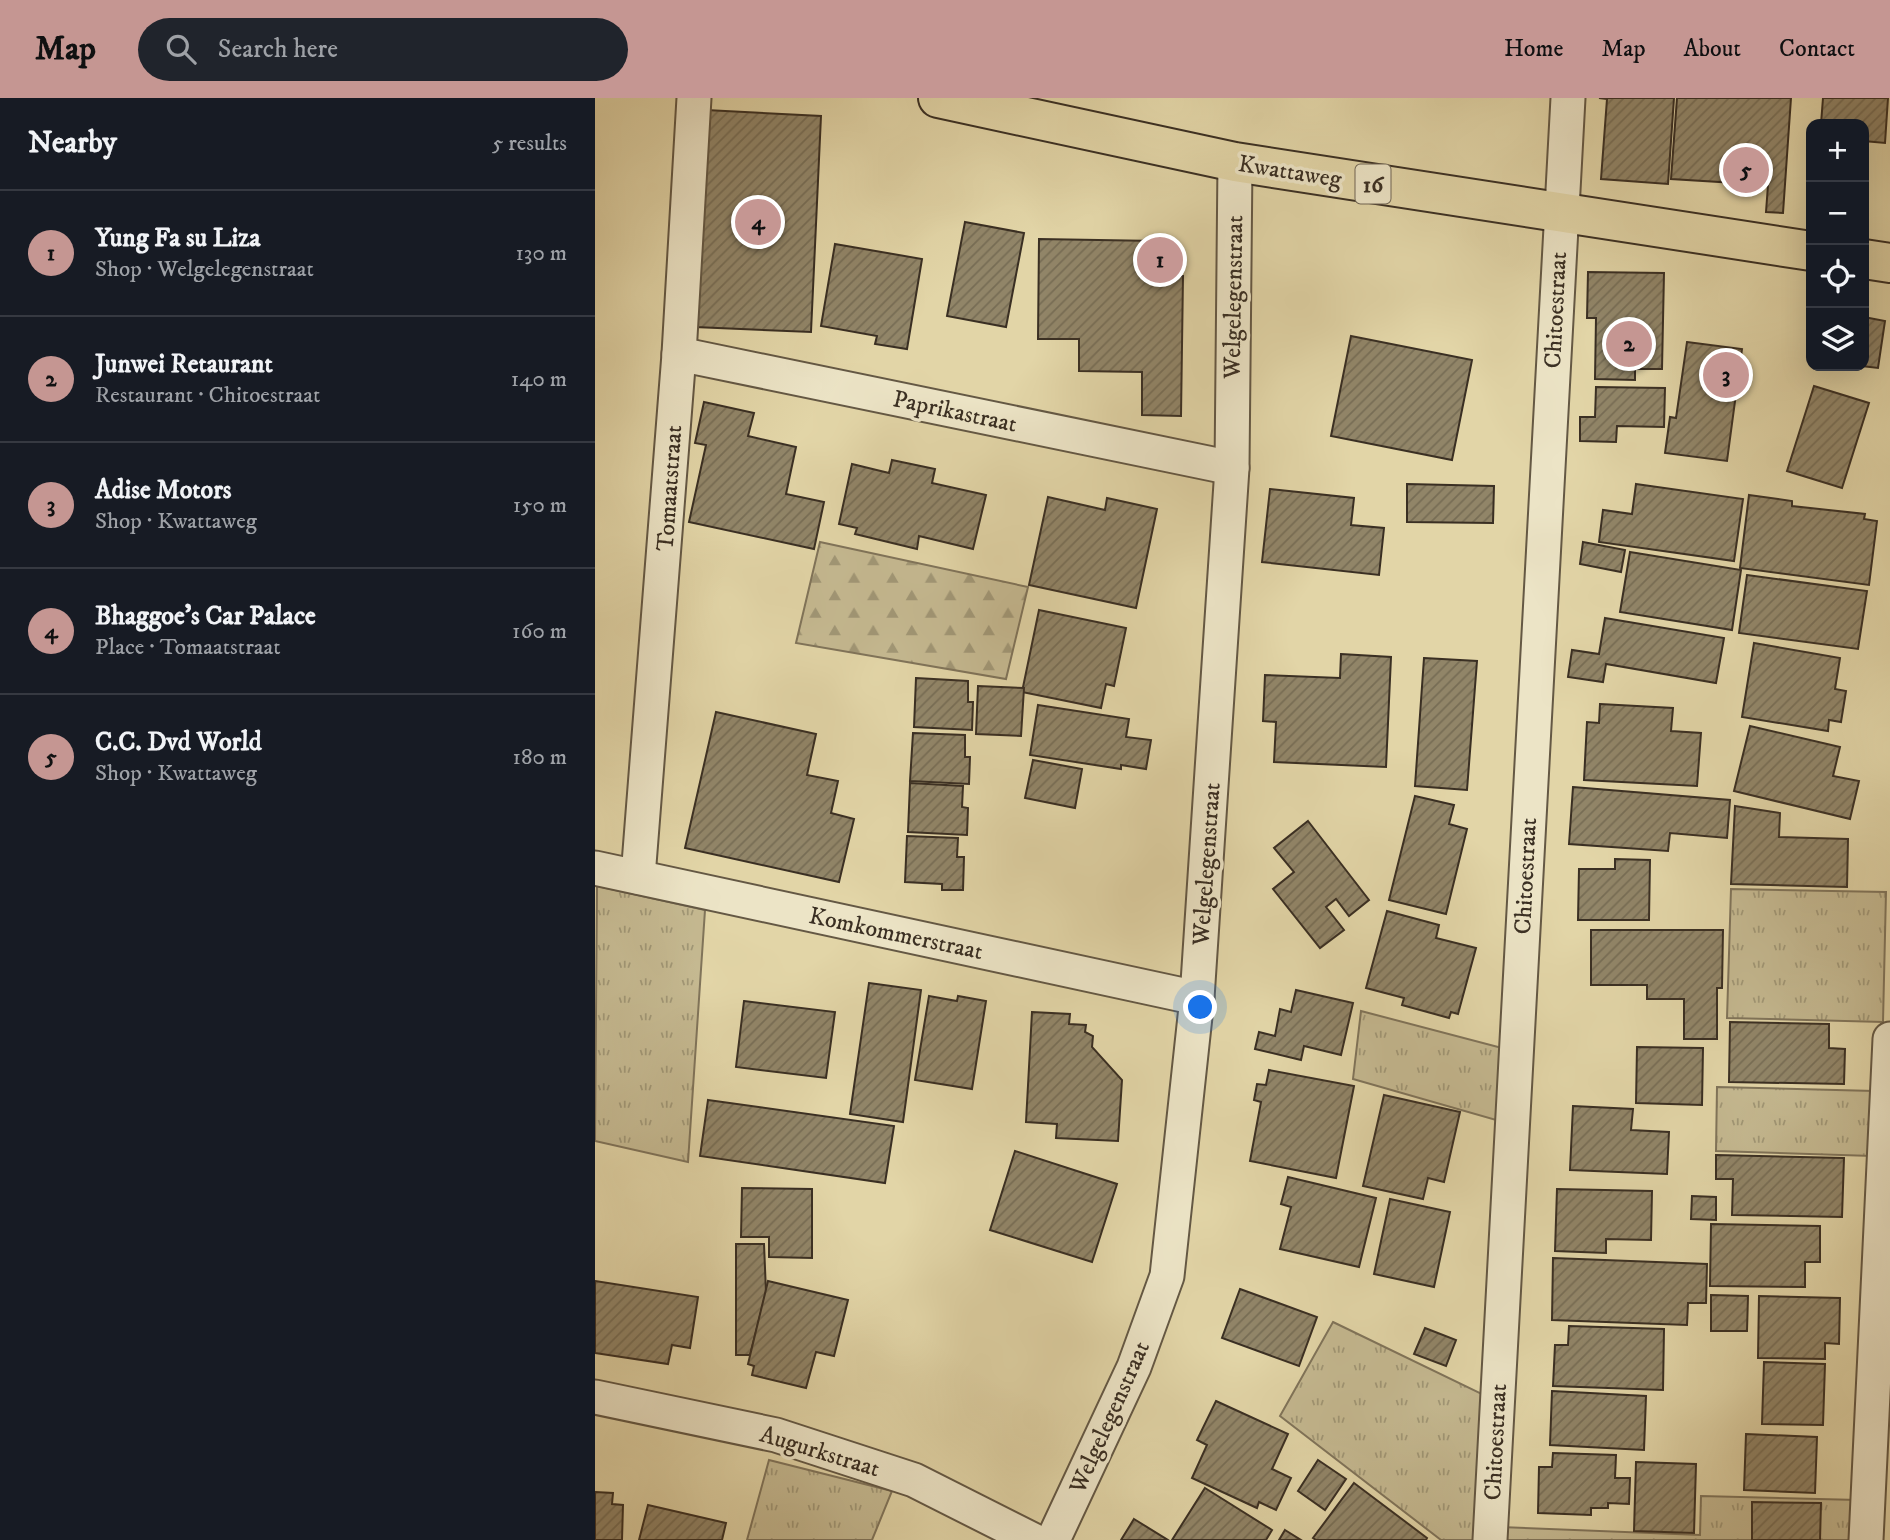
<!DOCTYPE html>
<meta charset="utf-8">
<style>
body{margin:0;font-family:"IM FELL DW Pica",serif;background:#20242c;color:#f1f3f6}
.controls{position:absolute;right:21px;top:21px;display:grid;overflow:hidden;border-radius:14px;box-shadow:0 7px 28px #0002}
.controls button{width:63px;height:63px;display:grid;place-items:center;padding:0;border:0;border-bottom:2px solid #363941;background:#171b24;color:#f1f3f6;font:35px sans-serif}
.you{position:absolute;left:606px;top:910px;width:24px;height:24px;margin:-18px;border:5px solid #fff;border-radius:50%;background:#1a73e8;box-shadow:0 0 0 10px #1a73e833}
.badge{display:grid;place-items:center;width:46px;height:46px;border-radius:50%;background:#c59692;color:#111;font-size:23px;font-weight:700}
.pin{position:absolute;translate:-50% -50%;border:4px solid #fff;box-shadow:0 2px 7px #0006}
.list{margin:0;padding:0;list-style:none}
h2{display:flex;justify-content:space-between;align-items:center;height:91px;margin:0;padding:0 28px;font-size:30px}
h2 small{font-size:23px;font-weight:400;color:#9ea1a6}
.list li{display:grid;grid-template-columns:46px 1fr auto;gap:21px;align-items:center;box-sizing:border-box;height:126px;padding:0 28px;border-top:2px solid #363941}
.list b{display:block;font-size:26px;white-space:nowrap}
.list p{margin:0;font-size:23px;white-space:nowrap;color:#9ea1a6}
.list em{font-size:23px;font-style:normal;color:#9ea1a6}
.icon{flex:none;width:38px;height:38px;fill:none;stroke:currentColor;stroke-width:2;stroke-linecap:round;stroke-linejoin:round}
.map{position:relative;flex:none;width:1295px;height:1442px;overflow:hidden}
header{display:flex;align-items:center;gap:42px;box-sizing:border-box;height:98px;padding:0 35px;background:#c59692;color:#111}
header strong{font-size:33px}
nav{display:flex;gap:38px;margin-inline-start:auto;font-size:24px}
.search{width:490px;height:63px;background:#20242c;display:flex;align-items:center;gap:18px;box-sizing:border-box;padding:0 24px;border-radius:38px;color:#9ea1a6;font-size:26px}
main{display:flex}
aside{flex:1;background:#171b24}
.map>svg:first-child{display:block}
</style>
<header>
<strong>Map</strong>
<div class="search"><svg class="icon" aria-label="search" viewBox="0 0 24 24"><circle cx="10" cy="10" r="6"/><path d="M15 15l6 6"/></svg>Search here</div>
<nav><a>Home</a><a>Map</a><a>About</a><a>Contact</a></nav>
</header>
<main>
<aside>
<h2>Nearby<small>5 results</small></h2>
<ul class="list">
<li><span class="badge">1</span><div><b>Yung Fa su Liza</b><p>Shop · Welgelegenstraat</p></div><em>130 m</em></li>
<li><span class="badge">2</span><div><b>Junwei Retaurant</b><p>Restaurant · Chitoestraat</p></div><em>140 m</em></li>
<li><span class="badge">3</span><div><b>Adise Motors</b><p>Shop · Kwattaweg</p></div><em>150 m</em></li>
<li><span class="badge">4</span><div><b>Bhaggoe's Car Palace</b><p>Place · Tomaatstraat</p></div><em>160 m</em></li>
<li><span class="badge">5</span><div><b>C.C. Dvd World</b><p>Shop · Kwattaweg</p></div><em>180 m</em></li>
</ul>
</aside>
<div class="map">
<svg width="1295" height="1442" viewBox="0 0 1295 1442">
<defs>
<pattern id="grass-tufts" width="24" height="20" patternUnits="userSpaceOnUse" patternTransform="scale(1.75)"><rect width="24" height="20" fill="#c5b991"/><path d="M3 7l-1-3M5 7V3M7 7l1-3M15 17l-1-3M17 17v-4M19 17l1-3" fill="none" stroke="#a19776"/></pattern>
<pattern id="forest-firs" width="22" height="20" patternUnits="userSpaceOnUse" patternTransform="scale(1.75)"><rect width="22" height="20" fill="#c5b991"/><path d="M5 1l3.5 6h-7zM16 11l3.5 6h-7z" fill="#a19776"/></pattern>
<pattern id="building-hatch" width="6" height="6" patternUnits="userSpaceOnUse" patternTransform="scale(1.75)"><rect width="6" height="6" fill="#918568"/><path d="M-1 1l2-2M0 6l6-6M5 7l2-2" fill="none" stroke="#776d55"/></pattern>
</defs>
<rect width="100%" height="100%" fill="#e2d5a7"/>
<filter id="stains"><feTurbulence type="fractalNoise" baseFrequency=".00286" numOctaves="4"/><feColorMatrix values="0 0 0 0 .2 0 0 0 0 .09 0 0 0 0 .02 0 0 0 .5 -.17"/></filter>
<radialGradient id="worn" r=".72"><stop offset=".6" stop-color="#630" stop-opacity="0"/><stop offset="1" stop-color="#630" stop-opacity=".3"/></radialGradient>
<g fill="url(#grass-tufts)" stroke="#80745a" stroke-width="2">
<path d="M 2,788 L 110,812 L 93,1064 L 0,1043 Z"/>
<path d="M 1136,791 L 1291,794 L 1288,924 L 1132,920 Z"/>
<path d="M 766,913 L 907,950 L 901,1022 L 758,981 Z"/>
<path d="M 1122,989 L 1279,993 L 1277,1058 L 1121,1053 Z"/>
<path d="M 738,1224 L 887,1296 L 878,1442 L 846,1442 L 685,1318 Z"/>
<path d="M 174,1362 L 297,1393 L 277,1442 L 152,1442 Z"/>
<path d="M 1106,1398 L 1263,1402 L 1262,1442 L 905,1442 L 906,1429 L 1105,1437 Z"/>
</g>
<path fill="url(#forest-firs)" stroke="#80745a" stroke-width="2" d="M 225,444 L 433,489 L 411,581 L 201,545 Z"/>
<g fill="url(#building-hatch)" stroke="#3a2f23" stroke-width="2">
<path d="M 1004,0 L 1079,0 L 1073,86 L 1006,81 L 1012,1 Z"/>
<path d="M 1082,0 L 1196,0 L 1188,115 L 1171,114 L 1173,87 L 1076,81 Z"/>
<path d="M 1228,0 L 1293,0 L 1290,45 L 1269,43 L 1269,26 L 1226,26 Z"/>
<path d="M 111,12 L 226,18 L 216,234 L 100,229 Z"/>
<path d="M 370,124 L 429,135 L 411,229 L 352,218 Z"/>
<path d="M 444,141 L 562,143 L 561,177 L 588,178 L 586,318 L 547,317 L 547,274 L 484,273 L 484,241 L 443,241 Z"/>
<path d="M 240,146 L 327,161 L 312,251 L 280,246 L 282,238 L 226,228 Z"/>
<path d="M 993,174 L 1069,175 L 1067,271 L 1040,271 L 1040,282 L 1000,281 L 1001,220 L 992,220 Z"/>
<path d="M 1269,219 L 1290,223 L 1283,270 L 1267,268 Z"/>
<path d="M 756,238 L 877,262 L 857,362 L 736,338 Z"/>
<path d="M 1092,244 L 1147,251 L 1132,363 L 1070,355 L 1075,319 L 1081,320 Z"/>
<path d="M 1219,288 L 1274,305 L 1247,390 L 1192,373 Z"/>
<path d="M 1001,289 L 1070,290 L 1069,329 L 1022,328 L 1021,344 L 985,343 L 985,319 L 1000,319 Z"/>
<path d="M 109,304 L 159,315 L 153,338 L 201,349 L 191,396 L 229,404 L 219,451 L 94,424 L 111,347 L 100,345 Z"/>
<path d="M 297,362 L 340,371 L 337,385 L 391,397 L 378,451 L 324,438 L 322,451 L 260,436 L 262,430 L 244,426 L 257,366 L 294,375 Z"/>
<path d="M 812,386 L 899,388 L 898,425 L 812,424 Z"/>
<path d="M 1041,386 L 1148,401 L 1139,463 L 1004,444 L 1008,412 L 1037,416 Z"/>
<path d="M 675,391 L 759,400 L 756,427 L 789,430 L 784,477 L 667,464 Z"/>
<path d="M 1154,397 L 1197,403 L 1197,408 L 1270,416 L 1269,421 L 1282,423 L 1274,487 L 1145,470 Z"/>
<path d="M 453,399 L 510,412 L 512,400 L 562,411 L 541,510 L 434,487 Z"/>
<path d="M 988,444 L 1030,452 L 1026,474 L 985,466 Z"/>
<path d="M 1035,454 L 1146,472 L 1137,532 L 1025,514 Z"/>
<path d="M 1152,477 L 1272,493 L 1263,551 L 1144,535 Z"/>
<path d="M 444,512 L 531,530 L 519,588 L 511,586 L 506,610 L 427,594 Z"/>
<path d="M 1010,520 L 1129,540 L 1121,585 L 1011,566 L 1008,584 L 973,579 L 977,552 L 1004,556 Z"/>
<path d="M 1159,545 L 1245,560 L 1240,591 L 1251,593 L 1246,624 L 1234,622 L 1233,633 L 1147,619 Z"/>
<path d="M 746,556 L 796,559 L 791,669 L 679,664 L 681,624 L 668,623 L 670,577 L 745,580 Z"/>
<path d="M 829,560 L 882,563 L 872,692 L 820,688 Z"/>
<path d="M 321,580 L 373,583 L 373,604 L 378,604 L 377,632 L 319,629 Z"/>
<path d="M 383,588 L 429,590 L 426,638 L 381,636 Z"/>
<path d="M 1005,606 L 1078,610 L 1076,633 L 1106,635 L 1102,688 L 989,682 L 992,624 L 1004,625 Z"/>
<path d="M 443,607 L 534,621 L 531,639 L 556,642 L 551,671 L 526,667 L 526,671 L 435,657 Z"/>
<path d="M 121,614 L 221,636 L 212,677 L 243,683 L 236,715 L 259,721 L 244,784 L 90,750 Z"/>
<path d="M 1155,628 L 1245,649 L 1238,678 L 1264,683 L 1255,721 L 1139,693 Z"/>
<path d="M 318,635 L 370,637 L 370,659 L 375,659 L 374,686 L 315,683 Z"/>
<path d="M 438,662 L 487,671 L 480,710 L 430,700 Z"/>
<path d="M 315,685 L 368,688 L 367,709 L 373,710 L 372,737 L 313,734 Z"/>
<path d="M 978,689 L 1135,702 L 1132,740 L 1075,735 L 1073,753 L 974,746 Z"/>
<path d="M 820,698 L 859,707 L 854,726 L 872,731 L 851,816 L 794,802 Z"/>
<path d="M 1140,708 L 1185,715 L 1184,739 L 1253,741 L 1252,789 L 1136,786 Z"/>
<path d="M 713,723 L 774,802 L 754,818 L 741,801 L 731,809 L 749,832 L 725,850 L 678,791 L 699,774 L 679,750 Z"/>
<path d="M 312,738 L 363,740 L 362,759 L 369,759 L 368,792 L 347,792 L 347,786 L 310,784 Z"/>
<path d="M 1020,761 L 1055,762 L 1054,822 L 983,822 L 984,771 L 1020,771 Z"/>
<path d="M 792,813 L 844,827 L 841,840 L 881,850 L 863,916 L 856,914 L 854,920 L 807,907 L 809,900 L 771,890 Z"/>
<path d="M 996,832 L 1128,832 L 1127,890 L 1122,890 L 1122,941 L 1089,941 L 1089,901 L 1052,901 L 1052,887 L 996,887 Z"/>
<path d="M 274,885 L 326,892 L 308,1024 L 255,1016 Z"/>
<path d="M 701,892 L 758,905 L 746,957 L 709,948 L 706,962 L 660,951 L 664,934 L 680,938 L 685,911 L 696,914 Z"/>
<path d="M 334,898 L 362,903 L 363,898 L 391,903 L 377,991 L 320,982 Z"/>
<path d="M 149,903 L 240,914 L 231,980 L 141,969 Z"/>
<path d="M 437,914 L 475,916 L 474,926 L 491,927 L 490,934 L 498,938 L 497,949 L 527,982 L 523,1043 L 461,1040 L 462,1026 L 431,1024 Z"/>
<path d="M 1135,924 L 1234,926 L 1234,950 L 1250,951 L 1249,986 L 1134,984 Z"/>
<path d="M 1042,949 L 1108,950 L 1107,1007 L 1041,1005 Z"/>
<path d="M 674,972 L 759,988 L 741,1080 L 655,1063 L 666,1004 L 659,1002 L 662,986 L 671,987 Z"/>
<path d="M 789,997 L 865,1014 L 849,1084 L 833,1080 L 828,1101 L 768,1088 Z"/>
<path d="M 113,1002 L 299,1028 L 290,1085 L 105,1058 Z"/>
<path d="M 978,1008 L 1038,1011 L 1036,1032 L 1074,1034 L 1072,1076 L 975,1072 Z"/>
<path d="M 420,1053 L 522,1086 L 497,1164 L 395,1132 Z"/>
<path d="M 1121,1057 L 1249,1060 L 1247,1119 L 1137,1117 L 1138,1081 L 1121,1081 Z"/>
<path d="M 693,1079 L 781,1100 L 764,1169 L 685,1151 L 696,1109 L 686,1106 Z"/>
<path d="M 147,1090 L 217,1091 L 217,1160 L 174,1159 L 174,1139 L 146,1139 Z"/>
<path d="M 962,1091 L 1057,1093 L 1056,1142 L 1011,1141 L 1011,1155 L 960,1153 Z"/>
<path d="M 1097,1098 L 1121,1099 L 1121,1122 L 1096,1121 Z"/>
<path d="M 795,1101 L 855,1114 L 839,1189 L 779,1176 Z"/>
<path d="M 1116,1126 L 1225,1128 L 1225,1164 L 1210,1164 L 1210,1189 L 1115,1188 Z"/>
<path d="M 141,1146 L 169,1146 L 171,1194 L 155,1257 L 141,1257 Z"/>
<path d="M 958,1160 L 1112,1166 L 1111,1205 L 1093,1205 L 1092,1227 L 957,1222 Z"/>
<path d="M 0,1183 L 103,1199 L 95,1250 L 77,1247 L 73,1266 L 0,1255 Z"/>
<path d="M 173,1183 L 253,1202 L 239,1258 L 221,1254 L 211,1290 L 157,1277 L 159,1268 L 153,1266 Z"/>
<path d="M 645,1191 L 722,1219 L 704,1268 L 627,1240 Z"/>
<path d="M 1116,1197 L 1153,1198 L 1152,1233 L 1116,1233 Z"/>
<path d="M 1164,1198 L 1245,1200 L 1244,1246 L 1230,1245 L 1230,1261 L 1163,1260 Z"/>
<path d="M 974,1228 L 1069,1231 L 1068,1292 L 958,1288 L 960,1247 L 973,1247 Z"/>
<path d="M 830,1230 L 861,1242 L 851,1268 L 819,1256 Z"/>
<path d="M 1169,1264 L 1230,1266 L 1228,1327 L 1167,1326 Z"/>
<path d="M 957,1293 L 1051,1298 L 1049,1352 L 955,1347 Z"/>
<path d="M 621,1303 L 693,1336 L 677,1371 L 696,1380 L 681,1412 L 664,1404 L 662,1410 L 597,1380 L 612,1347 L 602,1342 Z"/>
<path d="M 1151,1336 L 1222,1339 L 1220,1395 L 1149,1392 Z"/>
<path d="M 958,1355 L 1021,1357 L 1020,1380 L 1035,1380 L 1034,1406 L 1013,1405 L 1013,1410 L 996,1410 L 996,1417 L 943,1415 L 944,1369 L 957,1369 Z"/>
<path d="M 723,1362 L 751,1381 L 730,1412 L 703,1393 Z"/>
<path d="M 1041,1364 L 1101,1366 L 1099,1435 L 1039,1433 Z"/>
<path d="M 759,1385 L 832,1440 L 831,1442 L 721,1442 L 718,1440 Z"/>
<path d="M 610,1390 L 677,1432 L 671,1442 L 577,1442 Z"/>
<path d="M 0,1394 L 18,1395 L 17,1406 L 28,1407 L 27,1442 L 0,1442 Z"/>
<path d="M 1157,1404 L 1226,1405 L 1225,1442 L 1157,1442 Z"/>
<path d="M 53,1407 L 131,1425 L 127,1442 L 44,1442 Z"/>
<path d="M 539,1421 L 573,1442 L 526,1442 Z"/>
<path d="M 690,1432 L 706,1442 L 684,1442 Z"/>
</g>
<g fill="none" stroke-linecap="round" stroke-linejoin="round">
<defs>
<g id="street">
<path d="M 84,256 L 637,370"/>
<path d="M 0,770 L 602,900"/>
<path d="M 43,779 L 84,256 L 99,0"/>
<path d="M 0,1299 L 181,1337 L 319,1382 L 438,1442"/>
<path d="M 458,1442 L 539,1269 L 572,1178 L 602,900 L 637,370 L 640,64"/>
<path d="M 895,1442 L 973,0"/>
<path d="M 1271,1442 L 1295,941"/>
</g>
<g id="primary">
<path d="M 343,0 L 640,64 L 1216,153"/>
<path d="M 1269,161 L 1295,165"/>
</g>
</defs>
<use href="#street" stroke="#645844" stroke-width="37"/>
<use href="#primary" stroke="#3a2f23" stroke-width="42"/>
<use href="#street" stroke="#ece4c6" stroke-width="33"/>
<use href="#primary" stroke="#e2d5a7" stroke-width="38"/>
</g>
<g text-anchor="middle" stroke-width="7" stroke-linejoin="round" paint-order="stroke">
<rect fill="#ece4c6" stroke="#6f6554" stroke-width="2" x="760.5" y="66.5" width="35" height="39" rx="5"/>
<g font-size="23" font-weight="bold" fill="#3a2f23">
<text x="778" y="94">16</text>
</g>
<g font-size="24" fill="#3a2f23" stroke="#ece4c6">
<text transform="translate(695 73) rotate(9)" y="8">Kwattaweg</text>
<text transform="translate(638 199) rotate(-89)" y="8">Welgelegenstraat</text>
<text transform="translate(960 212) rotate(-87)" y="8">Chitoestraat</text>
<text transform="translate(360 313) rotate(12)" y="8">Paprikastraat</text>
<text transform="translate(74 390) rotate(-86)" y="8">Tomaatstraat</text>
<text transform="translate(611 766) rotate(-86)" y="8">Welgelegenstraat</text>
<text transform="translate(930 778) rotate(-87)" y="8">Chitoestraat</text>
<text transform="translate(301 835) rotate(12)" y="8">Komkommerstraat</text>
<text transform="translate(514 1319) rotate(-66)" y="8">Welgelegenstraat</text>
<text transform="translate(900 1344) rotate(-87)" y="8">Chitoestraat</text>
<text transform="translate(225 1353) rotate(17)" y="8">Augurkstraat</text>
</g>
</g>
<rect width="100%" height="100%" filter="url(#stains)"/>
<rect width="100%" height="100%" fill="url(#worn)"/>
</svg>
<div class="controls">
<button>+</button>
<button>−</button>
<button><svg class="icon" aria-label="locate" viewBox="0 0 24 24"><circle cx="12" cy="12" r="6"/><path d="M12 2v4M12 18v4M2 12h4M18 12h4"/></svg></button>
<button><svg class="icon" aria-label="layers" viewBox="0 0 24 24"><path d="M12 4l9 5-9 5-9-5zM3 14l9 5 9-5"/></svg></button>
</div>
<div class="you"></div>
<div class="pin badge" style="left:565px;top:162px">1</div>
<div class="pin badge" style="left:1034px;top:246px">2</div>
<div class="pin badge" style="left:1131px;top:277px">3</div>
<div class="pin badge" style="left:163px;top:124px">4</div>
<div class="pin badge" style="left:1151px;top:72px">5</div>
</div>
</main>
